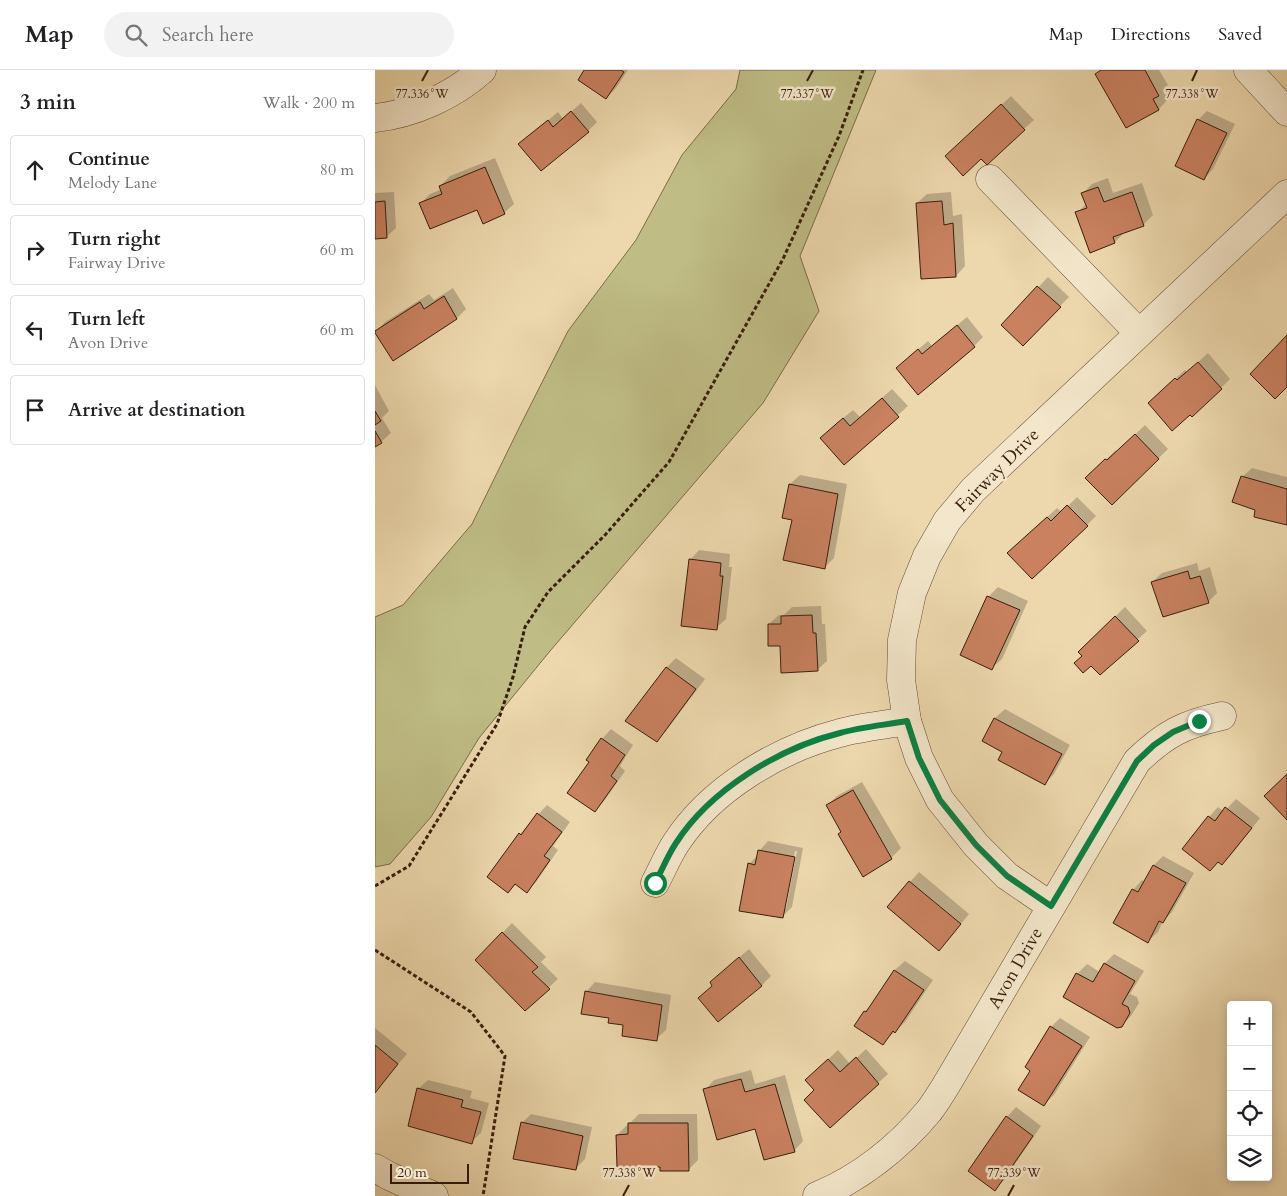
<!DOCTYPE html>
<meta charset="utf-8">
<style>
body{margin:0;font-family:Cardo,serif;background:#f2f2f2;color:#202124}
.controls{position:absolute;right:15px;bottom:15px;display:grid;overflow:hidden;border-radius:5px;box-shadow:0 2px 12px #0003}
.controls button{width:45px;height:45px;display:grid;place-items:center;padding:0;border:0;border-bottom:1px solid #e0e0e0;background:#fff;color:#202124;font:25px sans-serif}
.scale{position:absolute;left:15px;bottom:12px;width:79px;box-sizing:border-box;padding-left:5px;border:2px solid #391d0b;border-top:0;font-size:14px;line-height:18px;white-space:nowrap;color:#391d0b;-webkit-text-stroke:4px #f3e6ca;paint-order:stroke}
.stop{position:absolute;width:15px;height:15px;margin:-11px;border:4px solid #0b8043;border-radius:50%;background:#fff}
.stop.end{background:#0b8043;border-color:#fff;box-shadow:0 1px 5px #0008}
.list{margin:0;padding:0;list-style:none}
h2{display:flex;justify-content:space-between;align-items:center;height:65px;margin:0;padding:0 20px;font-size:21px}
h2 small{font-size:16px;font-weight:400;color:#757577}
.list li{display:grid;grid-template-columns:32px 1fr auto;gap:15px;align-items:center;box-sizing:border-box;height:70px;margin:0 10px 10px;padding:0 10px;border:1px solid #e0e0e0;border-radius:5px}
.list b{display:block;font-size:19px;white-space:nowrap}
.list p{margin:0;font-size:16px;white-space:nowrap;color:#757577}
.list em{font-size:16px;font-style:normal;color:#757577}
.icon{flex:none;width:28px;height:28px;fill:none;stroke:currentColor;stroke-width:2;stroke-linecap:round;stroke-linejoin:round}
.map{position:relative;flex:none;width:912px;height:1126px;overflow:hidden}
header{display:flex;align-items:center;gap:30px;box-sizing:border-box;height:70px;padding:0 25px;background:#fff;border-bottom:1px solid #e0e0e0}
header strong{font-size:24px}
nav{display:flex;gap:28px;margin-inline-start:auto;font-size:18px}
.search{width:350px;height:45px;background:#f2f2f2;display:flex;align-items:center;gap:12px;box-sizing:border-box;padding:0 18px;border-radius:28px;color:#757577;font-size:19px}
main{display:flex}
aside{flex:1;background:#fff}
.map>svg:first-child{display:block}
</style>
<header>
<strong>Map</strong>
<div class="search"><svg class="icon" aria-label="search" viewBox="0 0 24 24"><circle cx="10" cy="10" r="6"/><path d="M15 15l6 6"/></svg>Search here</div>
<nav><a>Map</a><a>Directions</a><a>Saved</a></nav>
</header>
<main>
<aside>
<h2>3 min<small>Walk · 200 m</small></h2>
<ul class="list">
<li><svg class="icon" aria-label="ahead" viewBox="0 0 24 24"><path d="M12 20V5M6 11l6-6 6 6"/></svg><div><b>Continue</b><p>Melody Lane</p></div><em>80 m</em></li>
<li><svg class="icon" aria-label="right" viewBox="0 0 24 24"><path d="M7 20v-9h11M14 6l5 5-5 5"/></svg><div><b>Turn right</b><p>Fairway Drive</p></div><em>60 m</em></li>
<li><svg class="icon" aria-label="left" viewBox="0 0 24 24"><path d="M17 20v-9H6M10 6l-5 5 5 5"/></svg><div><b>Turn left</b><p>Avon Drive</p></div><em>60 m</em></li>
<li><svg class="icon" aria-label="arrive" viewBox="0 0 24 24"><path d="M6 21V4h12l-3 4 3 4H6"/></svg><div><b>Arrive at destination</b></div></li>
</ul>
</aside>
<div class="map">
<svg width="912" height="1126" viewBox="0 0 912 1126">
<rect width="100%" height="100%" fill="#edd8ad"/>
<filter id="stains"><feTurbulence type="fractalNoise" baseFrequency=".004" numOctaves="4"/><feColorMatrix values="0 0 0 0 .2 0 0 0 0 .09 0 0 0 0 .02 0 0 0 .5 -.17"/></filter>
<radialGradient id="worn" r=".72"><stop offset=".6" stop-color="#630" stop-opacity="0"/><stop offset="1" stop-color="#630" stop-opacity=".3"/></radialGradient>
<path fill="#bfbc85" stroke="#7c6c48" d="M 365,0 L 501,0 L 425,186 L 444,241 L 388,333 L 175,581 L 104,668 L 56,747 L 15,794 L 0,797 L 0,547 L 28,535 L 97,454 L 146,354 L 193,261 L 261,170 L 307,85 L 361,19 Z"/>
<g fill="#0003" fill-rule="evenodd">
<path d="M 211,0 L 253,0 L 241,18 L 231,28 Z"/>
<path d="M 725,0 L 784,0 L 793,15 L 788,20 L 793,29 L 784,39 L 752,56 L 721,4 Z"/>
<path d="M 636,26 L 659,50 L 649,59 L 612,94 L 606,88 L 581,77 Z"/>
<path d="M 206,33 L 222,52 L 213,61 L 155,65 L 183,42 L 188,49 Z"/>
<path d="M 832,41 L 860,54 L 838,99 L 829,109 L 823,50 Z"/>
<path d="M 120,88 L 139,134 L 129,143 L 103,138 L 46,133 L 55,124 L 67,119 L 65,116 L 75,106 Z"/>
<path d="M 733,108 L 738,123 L 767,113 L 778,145 L 768,155 L 749,163 L 740,172 L 702,143 L 712,133 L 708,123 L 717,114 Z"/>
<path d="M 19,122 L 21,158 L 11,167 L 0,167 L 0,123 Z"/>
<path d="M 576,122 L 578,146 L 587,144 L 590,196 L 581,206 L 542,133 L 552,124 Z"/>
<path d="M 673,207 L 694,227 L 648,274 L 628,255 Z"/>
<path d="M 78,218 L 91,239 L 82,248 L 18,289 L 1,262 L 10,252 L 54,224 L 59,230 Z"/>
<path d="M 592,247 L 608,267 L 599,276 L 532,289 L 553,271 L 557,276 Z"/>
<path d="M 833,283 L 855,309 L 846,318 L 784,323 L 810,300 L 812,302 Z"/>
<path d="M 0,315 L 14,341 L 7,348 L 16,363 L 6,372 L 0,376 Z"/>
<path d="M 517,319 L 533,336 L 469,393 L 456,358 L 478,340 L 485,347 Z"/>
<path d="M 770,355 L 793,379 L 737,434 L 712,408 L 741,380 L 742,382 Z"/>
<path d="M 877,398 L 912,407 L 912,454 L 882,440 L 867,407 Z"/>
<path d="M 425,405 L 472,414 L 459,488 L 450,497 L 418,449 L 415,414 Z"/>
<path d="M 702,427 L 721,446 L 712,455 L 643,474 L 682,438 L 687,442 Z"/>
<path d="M 324,480 L 355,484 L 354,497 L 357,497 L 351,549 L 341,558 L 315,490 Z"/>
<path d="M 822,493 L 824,501 L 835,497 L 842,523 L 833,532 L 777,512 L 787,503 Z"/>
<path d="M 623,517 L 653,531 L 627,589 L 617,598 L 587,584 L 614,526 Z"/>
<path d="M 446,536 L 447,554 L 450,554 L 452,591 L 442,600 L 406,574 L 394,554 L 404,545 L 409,545 L 417,537 Z"/>
<path d="M 750,537 L 772,561 L 725,603 L 704,582 Z"/>
<path d="M 301,588 L 330,609 L 291,661 L 281,671 L 252,651 L 292,597 Z"/>
<path d="M 630,639 L 695,675 L 679,704 L 669,714 L 629,682 L 608,671 L 620,648 Z"/>
<path d="M 236,659 L 258,675 L 245,696 L 250,701 L 229,731 L 220,741 L 216,692 L 213,690 L 227,669 Z"/>
<path d="M 487,712 L 526,778 L 516,788 L 488,805 L 467,761 L 452,736 L 462,726 Z"/>
<path d="M 861,729 L 885,748 L 857,784 L 847,794 L 844,791 L 809,779 L 834,747 L 843,737 L 849,742 Z"/>
<path d="M 172,735 L 195,752 L 178,776 L 183,780 L 161,812 L 152,821 L 141,814 L 133,822 L 114,807 L 145,764 Z"/>
<path d="M 393,771 L 428,778 L 417,837 L 407,847 L 374,794 L 383,785 L 384,781 ZM 420,781 L 422,781 L 411,838 L 408,838 Z"/>
<path d="M 788,786 L 819,803 L 797,842 L 787,853 L 783,862 L 773,871 L 758,820 L 767,810 L 770,812 L 779,795 Z"/>
<path d="M 544,802 L 594,844 L 573,870 L 564,879 L 535,812 Z"/>
<path d="M 137,853 L 171,887 L 166,892 L 183,909 L 150,939 L 101,890 Z"/>
<path d="M 374,879 L 396,906 L 387,915 L 343,950 L 338,915 L 346,903 Z"/>
<path d="M 739,884 L 769,901 L 755,924 L 762,927 L 764,933 L 756,946 L 746,956 L 690,926 L 702,904 L 712,894 L 725,902 L 730,893 Z"/>
<path d="M 530,891 L 558,910 L 530,952 L 508,973 L 481,955 L 490,941 L 499,933 L 520,900 Z"/>
<path d="M 220,912 L 296,925 L 291,960 L 281,969 L 235,947 L 211,922 Z"/>
<path d="M 685,948 L 715,967 L 679,1025 L 669,1034 L 657,1000 L 676,957 Z"/>
<path d="M 0,958 L 32,984 L 0,1021 Z"/>
<path d="M 491,979 L 513,1004 L 503,1013 L 441,1019 L 441,1001 L 463,980 L 475,994 Z"/>
<path d="M 376,1000 L 380,1014 L 410,1005 L 428,1071 L 419,1081 L 380,1057 L 330,1020 L 339,1010 Z"/>
<path d="M 53,1010 L 97,1021 L 95,1028 L 114,1033 L 106,1063 L 96,1072 L 43,1019 Z"/>
<path d="M 641,1037 L 666,1056 L 629,1110 L 620,1119 L 594,1101 L 632,1047 Z"/>
<path d="M 156,1044 L 217,1057 L 210,1089 L 200,1099 L 147,1053 Z"/>
<path d="M 264,1044 L 322,1044 L 323,1090 L 313,1100 L 286,1095 L 242,1065 L 251,1056 L 254,1055 L 254,1054 Z"/>
</g>
<g fill="#c98160" stroke="#391d0b">
<path d="M 209,0 L 246,0 L 249,2 L 231,29 L 203,10 Z"/>
<path d="M 726,0 L 770,0 L 784,26 L 778,29 L 784,40 L 751,58 L 720,4 Z"/>
<path d="M 626,34 L 650,60 L 612,95 L 606,89 L 588,106 L 570,86 Z"/>
<path d="M 196,41 L 214,62 L 166,101 L 143,74 L 173,50 L 178,57 Z"/>
<path d="M 822,49 L 852,63 L 829,110 L 800,96 Z"/>
<path d="M 110,97 L 130,144 L 108,154 L 102,140 L 55,159 L 44,133 L 67,124 L 64,116 Z"/>
<path d="M 723,117 L 729,132 L 757,122 L 769,156 L 738,167 L 740,173 L 715,183 L 700,142 L 712,138 L 706,123 Z"/>
<path d="M 10,131 L 12,168 L 0,169 L 0,132 Z"/>
<path d="M 567,131 L 569,155 L 578,153 L 581,207 L 546,209 L 541,133 Z"/>
<path d="M 662,216 L 686,237 L 648,276 L 626,255 Z"/>
<path d="M 69,226 L 82,249 L 18,291 L 0,263 L 0,261 L 45,232 L 49,239 Z"/>
<path d="M 582,255 L 600,277 L 543,325 L 521,298 L 543,279 L 547,284 Z"/>
<path d="M 912,265 L 912,317 L 900,329 L 875,304 Z"/>
<path d="M 823,292 L 847,319 L 817,347 L 815,345 L 797,361 L 773,333 L 800,308 L 802,310 Z"/>
<path d="M 507,328 L 524,347 L 469,395 L 445,368 L 468,348 L 475,356 Z"/>
<path d="M 0,341 L 6,351 L 0,355 Z"/>
<path d="M 0,361 L 7,373 L 0,377 Z"/>
<path d="M 760,364 L 784,389 L 737,435 L 710,408 L 730,389 L 732,390 Z"/>
<path d="M 866,406 L 912,419 L 912,455 L 879,447 L 880,440 L 857,432 Z"/>
<path d="M 414,414 L 463,424 L 450,499 L 408,490 L 417,450 L 407,448 Z"/>
<path d="M 692,435 L 713,456 L 657,509 L 632,483 L 672,447 L 676,451 Z"/>
<path d="M 314,489 L 346,493 L 345,506 L 348,506 L 342,560 L 306,556 Z"/>
<path d="M 813,501 L 815,509 L 825,506 L 834,533 L 788,547 L 776,512 Z"/>
<path d="M 612,526 L 645,540 L 617,600 L 585,585 Z"/>
<path d="M 437,545 L 438,563 L 441,563 L 443,601 L 406,603 L 405,576 L 393,576 L 393,554 L 406,554 L 406,546 Z"/>
<path d="M 740,546 L 764,571 L 725,605 L 716,596 L 708,603 L 699,593 L 707,586 L 703,582 Z"/>
<path d="M 291,597 L 321,619 L 282,672 L 250,651 Z"/>
<path d="M 619,648 L 687,684 L 670,715 L 623,690 L 627,682 L 607,671 Z"/>
<path d="M 226,668 L 250,685 L 236,706 L 242,711 L 220,742 L 192,723 L 214,692 L 211,690 Z"/>
<path d="M 912,704 L 912,750 L 889,726 Z"/>
<path d="M 478,720 L 517,789 L 488,807 L 463,764 L 466,762 L 451,735 Z"/>
<path d="M 850,737 L 877,758 L 847,795 L 843,792 L 835,801 L 807,779 L 833,746 L 840,751 Z"/>
<path d="M 162,743 L 187,762 L 169,786 L 175,790 L 152,823 L 140,814 L 133,823 L 112,807 L 144,763 L 146,765 Z"/>
<path d="M 383,780 L 420,787 L 408,848 L 364,841 L 373,793 L 380,795 Z"/>
<path d="M 778,795 L 811,813 L 788,853 L 784,851 L 773,873 L 738,853 L 757,819 L 763,822 Z"/>
<path d="M 534,811 L 586,854 L 564,881 L 512,837 Z"/>
<path d="M 127,862 L 163,897 L 157,902 L 175,919 L 150,941 L 100,890 Z"/>
<path d="M 364,887 L 387,916 L 343,952 L 323,928 L 337,916 L 335,912 Z"/>
<path d="M 729,893 L 760,911 L 747,934 L 753,937 L 755,943 L 747,957 L 742,958 L 688,927 L 701,903 L 718,912 Z"/>
<path d="M 519,900 L 549,920 L 520,963 L 518,961 L 508,975 L 479,956 L 489,941 L 491,942 Z"/>
<path d="M 210,921 L 287,935 L 282,971 L 247,966 L 248,955 L 233,953 L 234,948 L 206,944 Z"/>
<path d="M 675,956 L 707,976 L 669,1036 L 643,1020 L 655,1001 L 650,997 Z"/>
<path d="M 0,975 L 23,994 L 0,1023 Z"/>
<path d="M 481,987 L 504,1014 L 455,1058 L 429,1030 L 439,1020 L 430,1010 L 453,989 L 465,1002 Z"/>
<path d="M 366,1009 L 370,1022 L 400,1014 L 420,1082 L 389,1090 L 380,1059 L 342,1070 L 328,1019 Z"/>
<path d="M 42,1018 L 88,1030 L 86,1037 L 106,1042 L 97,1074 L 33,1056 Z"/>
<path d="M 631,1046 L 658,1066 L 620,1121 L 593,1101 Z"/>
<path d="M 146,1052 L 208,1066 L 201,1100 L 138,1089 Z"/>
<path d="M 253,1053 L 313,1053 L 314,1101 L 285,1101 L 285,1097 L 242,1097 L 241,1065 L 253,1064 Z"/>
</g>
<g fill="none" stroke-linecap="round" stroke-linejoin="round">
<defs>
<g id="minor">
<path d="M 873,0 L 912,42"/>
<path d="M 0,48 C 38,44 78,26 107,0"/>
<path d="M 615,109 L 764,263"/>
<path d="M 280,813 C 287,800 293,785 301,773 C 336,719 403,679 465,663 C 486,657 510,655 532,651"/>
<path d="M 676,836 L 632,806 L 601,775 L 565,730 L 544,688 L 532,651 L 526,610 L 527,570 L 537,523 L 552,486 L 572,451 L 598,420 L 912,124"/>
<path d="M 0,1098 L 14,1106 L 59,1126"/>
<path d="M 442,1126 C 485,1108 524,1077 554,1041 C 561,1032 567,1022 573,1012 L 762,691 C 790,664 809,654 847,646"/>
</g>
</defs>
<use href="#minor" stroke="#664c34" stroke-width="29"/>
<g stroke="#391d0b" stroke-width="3" stroke-dasharray="4 2.5" stroke-linecap="butt">
<path d="M 0,816 L 34,796 L 122,654 L 138,607 L 150,557 L 173,522 L 231,464 L 294,392 L 408,189 L 464,66 L 488,0"/>
<path d="M 0,880 L 96,942 L 130,986 L 108,1126"/>
</g>
<use href="#minor" stroke="#f3e6ca" stroke-width="28"/>
</g>
<g fill="none" stroke-linecap="round" stroke-linejoin="round">
<path stroke="#0b8043" stroke-width="6" d="M 280,813 C 287,800 293,785 301,773 C 335,720 404,678 465,663 C 486,657 510,655 532,651 L 544,688 L 565,730 L 601,775 L 632,806 L 676,836 L 762,691 L 779,675 L 798,662 L 824,651"/>
</g>
<path fill="none" stroke="#391d0b" stroke-width="2" d="M 47,11 L 53,0M 432,11 L 438,0M 817,11 L 822,0M 248,1126 L 254,1115M 633,1126 L 639,1115"/>
<g text-anchor="middle" stroke-width="5" stroke-linejoin="round" paint-order="stroke">
<g font-size="18" fill="#391d0b" stroke="#f3e6ca">
<text transform="translate(622 400) rotate(-45)" y="6">Fairway Drive</text>
<text transform="translate(640 898) rotate(-60)" y="6">Avon Drive</text>
</g>
</g>
<g font-size="12" text-anchor="middle" fill="#391d0b" stroke="#f3e6ca" stroke-width="5" stroke-linejoin="round" paint-order="stroke">
<text x="47" y="28">77.336°W</text>
<text x="432" y="28">77.337°W</text>
<text x="817" y="28">77.338°W</text>
<text x="254" y="1107">77.338°W</text>
<text x="639" y="1107">77.339°W</text>
</g>
<rect width="100%" height="100%" filter="url(#stains)"/>
<rect width="100%" height="100%" fill="url(#worn)"/>
</svg>
<div class="controls">
<button>+</button>
<button>−</button>
<button><svg class="icon" aria-label="locate" viewBox="0 0 24 24"><circle cx="12" cy="12" r="6"/><path d="M12 2v4M12 18v4M2 12h4M18 12h4"/></svg></button>
<button><svg class="icon" aria-label="layers" viewBox="0 0 24 24"><path d="M12 4l9 5-9 5-9-5zM3 14l9 5 9-5"/></svg></button>
</div>
<div class="scale">20 m</div>
<div class="stop" style="left:280px;top:813px"></div>
<div class="stop end" style="left:824px;top:651px"></div>
</div>
</main>
